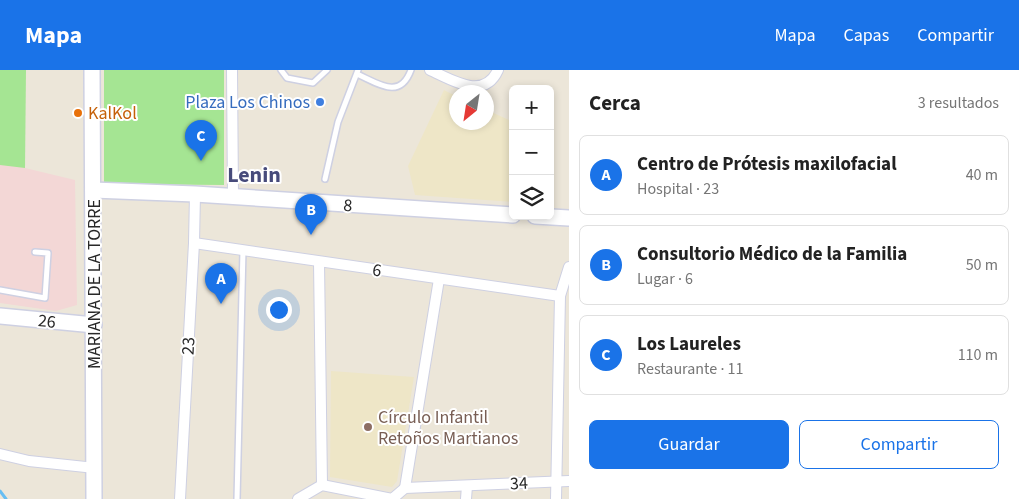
<!DOCTYPE html>
<html lang="es">
<meta charset="utf-8">
<style>
body{margin:0;font-family:"Source Sans 3",sans-serif;background:#f2f2f2;color:#222}
.controls{position:absolute;right:15px;top:15px;display:grid;overflow:hidden;border-radius:8px;box-shadow:0 2px 8px #0003}
.controls button{width:45px;height:45px;display:grid;place-items:center;padding:0;border:0;border-bottom:1px solid #e0e0e0;background:#fff;color:#222;font:25px sans-serif}
.compass{position:absolute;left:449px;top:15px;width:45px;height:45px;border-radius:50%;background:#fff;box-shadow:0 2px 8px #0003;rotate:210deg}
.you{position:absolute;left:278px;top:239px;width:18px;height:18px;margin:-12px;border:4px solid #fff;border-radius:50%;background:#1a73e8;box-shadow:0 0 0 8px #1a73e833}
.badge{display:grid;place-items:center;width:32px;height:32px;border-radius:50%;background:#1a73e8;color:#fff;font-size:16px;font-weight:700}
.pin{position:absolute;translate:-50% -41px;filter:drop-shadow(0 1px 2px #0008)}
.pin::after{content:'';position:absolute;top:26px;width:18px;height:15px;background:inherit;clip-path:polygon(0 0,100% 0,50% 100%)}
.list{margin:0;padding:0;list-style:none}
h2{display:flex;justify-content:space-between;align-items:center;height:65px;margin:0;padding:0 20px;font-size:21px}
h2 small{font-size:16px;font-weight:400;color:#767676}
.list li{display:grid;grid-template-columns:32px 1fr auto;gap:15px;align-items:center;box-sizing:border-box;height:80px;margin:0 10px 10px;padding:0 10px;border:1px solid #e0e0e0;border-radius:8px}
.list b{display:block;font-size:19px;white-space:nowrap}
.list p{margin:0;font-size:16px;white-space:nowrap;color:#767676}
.list em{font-size:16px;font-style:normal;color:#767676}
.actions{display:flex;gap:10px;padding:15px 20px}
.actions a{flex:1;padding:11px 0;border:1px solid #1a73e8;border-radius:8px;text-align:center;font-size:18px;color:#1a73e8}
.actions .main{background:#1a73e8;color:#fff}
.icon{flex:none;width:28px;height:28px;fill:none;stroke:currentColor;stroke-width:2;stroke-linecap:round;stroke-linejoin:round}
.map{position:relative;flex:none;width:569px;height:429px;overflow:hidden}
header{display:flex;align-items:center;gap:30px;box-sizing:border-box;height:70px;padding:0 25px;background:#1a73e8;color:#fff}
header strong{font-size:24px}
nav{display:flex;gap:28px;margin-inline-start:auto;font-size:18px}
main{display:flex}
aside{flex:1;background:#fff}
.map>svg:first-child{display:block}
</style>
<header>
<strong>Mapa</strong>
<nav><a>Mapa</a><a>Capas</a><a>Compartir</a></nav>
</header>
<main>
<div class="map">
<svg width="569" height="429" viewBox="0 0 569 429">
<rect width="100%" height="100%" fill="#ece6d9"/>
<g fill="#eee6c7">
<path d="M 444,20 L 456,26 L 457,52 L 487,52 L 487,40 L 513,52 L 513,132 L 415,125 L 408,96 Z"/>
<path d="M 331,301 L 414,307 L 397,411 L 392,417 L 330,407 Z"/>
</g>
<path fill="#f3d7d6" d="M 0,0 L 24,0 L 25,98 L 75,110 L 77,235 L 56,241 L 0,233 Z"/>
<g fill="#a5e593">
<path d="M 0,0 L 26,0 L 25,98 L 0,95 Z"/>
<path d="M 104,0 L 224,0 L 224,115 L 104,114 Z"/>
</g>
<g fill="none" stroke-linecap="round" stroke-linejoin="round">
<path stroke="#67bef3" stroke-width="3" d="M 0,421 L 6,429"/>
<defs>
<g id="lane">
<path d="M 281,0 L 287,8 L 313,13 L 327,0"/>
<path d="M 357,4 C 379,14 400,30 411,0"/>
<path d="M 325,109 L 338,52 L 358,0"/>
<path d="M 0,220 L 45,228 L 48,183 L 35,182"/>
<path d="M 237,429 L 243,180"/>
</g>
<g id="street">
<path d="M 232,0 L 233,126"/>
<path d="M 430,0 C 452,10 484,31 498,0"/>
<path d="M 194,173 L 560,226"/>
<path d="M 319,192 L 322,415"/>
<path d="M 0,384 L 29,391 L 95,398"/>
<path d="M 405,418 L 439,209"/>
<path d="M 180,429 L 194,173 L 195,124"/>
<path d="M 298,429 L 322,415 L 392,429 L 405,418 L 569,411"/>
<path d="M 466,429 L 467,416"/>
<path d="M 556,429 L 560,226 L 569,197"/>
</g>
<g id="secondary">
<path d="M 92,0 L 94,429"/>
<path d="M 93,120 L 195,124 L 513,145"/>
<path d="M 535,146 L 569,148"/>
<path d="M 0,246 L 94,255"/>
</g>
</defs>
<use href="#lane" stroke="#ced0e2" stroke-width="8"/>
<use href="#street" stroke="#ced0e2" stroke-width="12"/>
<use href="#secondary" stroke="#ced0e2" stroke-width="18"/>
<use href="#lane" stroke="#fff" stroke-width="5"/>
<use href="#street" stroke="#fff" stroke-width="10"/>
<use href="#secondary" stroke="#fff" stroke-width="15"/>
</g>
<circle fill="#3f7fe0" stroke="#fff" stroke-width="2" cx="320" cy="32" r="5"/>
<circle fill="#e8710a" stroke="#fff" stroke-width="2" cx="78" cy="43" r="5"/>
<circle fill="#8d6e63" stroke="#fff" stroke-width="2" cx="368" cy="357" r="5"/>
<g text-anchor="middle" stroke-width="4" stroke-linejoin="round" paint-order="stroke">
<g font-size="18" fill="#366cbe" stroke="#fff" text-anchor="end">
<text x="310" y="38">Plaza Los Chinos</text>
</g>
<g font-size="18" fill="#c56008" stroke="#fff" text-anchor="start">
<text x="88" y="49">KalKol</text>
</g>
<g font-size="18" fill="#282828" stroke="#fff">
<text transform="translate(348 135) rotate(4)" y="6">8</text>
<text transform="translate(377 200) rotate(8)" y="6">6</text>
<text transform="translate(94 214) rotate(-90)" y="6">MARIANA DE LA TORRE</text>
<text transform="translate(47 251) rotate(6)" y="6">26</text>
<text transform="translate(188 276) rotate(-87)" y="6">23</text>
<text transform="translate(519 413) rotate(-3)" y="6">34</text>
</g>
<g font-size="18" fill="#785e54" stroke="#fff" text-anchor="start">
<text x="378" y="353">Círculo Infantil<tspan x="378" dy="21">Retoños Martianos</tspan></text>
</g>
<g font-size="22" font-weight="bold" fill="#474b7b" stroke="#fff">
<text x="254" y="112">Lenin</text>
</g>
</g>
</svg>
<div class="controls">
<button>+</button>
<button>−</button>
<button><svg class="icon" aria-label="layers" viewBox="0 0 24 24"><path d="M12 4l9 5-9 5-9-5zM3 14l9 5 9-5"/></svg></button>
</div>
<svg class="compass" viewBox="-18 -18 36 36"><path d="M0-13l5 13h-10z" fill="#e53935"/><path d="M0 13l5-13h-10z" fill="#767676"/></svg>
<div class="you"></div>
<div class="pin badge" style="left:221px;top:234px">A</div>
<div class="pin badge" style="left:311px;top:165px">B</div>
<div class="pin badge" style="left:201px;top:91px">C</div>
</div>
<aside>
<h2>Cerca<small>3 resultados</small></h2>
<ul class="list">
<li><span class="badge">A</span><div><b>Centro de Prótesis maxilofacial</b><p>Hospital · 23</p></div><em>40 m</em></li>
<li><span class="badge">B</span><div><b>Consultorio Médico de la Familia</b><p>Lugar · 6</p></div><em>50 m</em></li>
<li><span class="badge">C</span><div><b>Los Laureles</b><p>Restaurante · 11</p></div><em>110 m</em></li>
</ul>
<div class="actions"><a class="main">Guardar</a><a>Compartir</a></div>
</aside>
</main>
